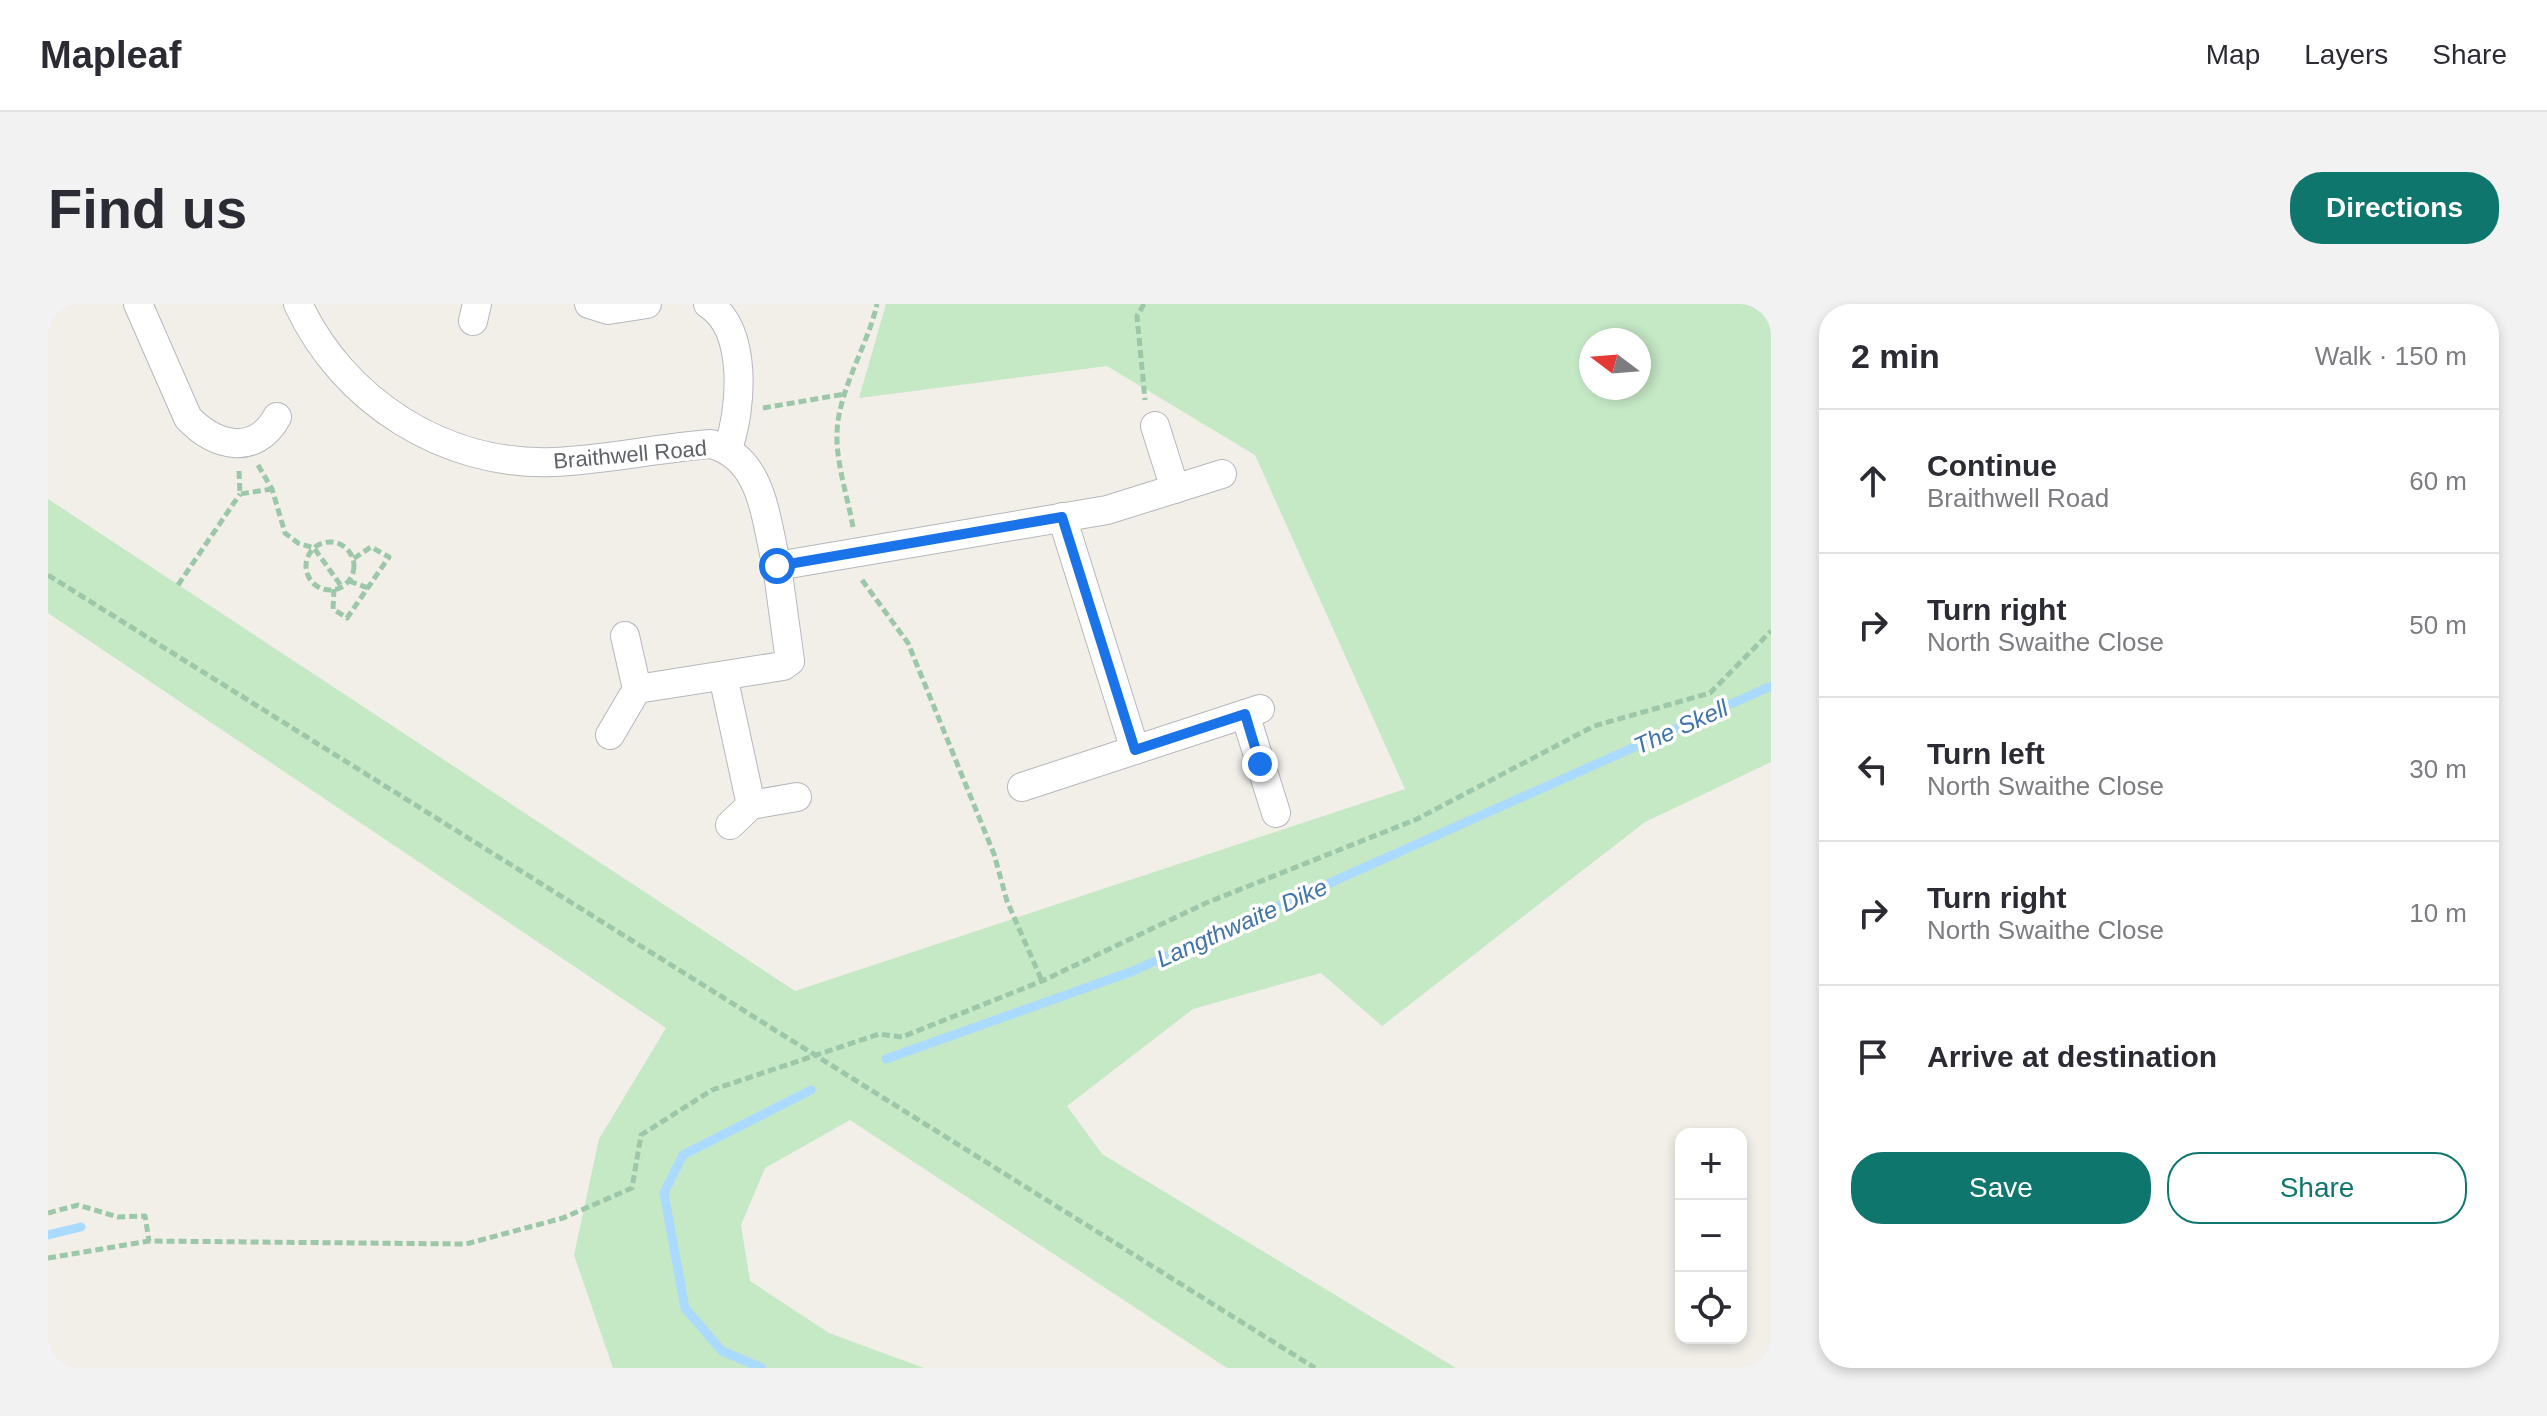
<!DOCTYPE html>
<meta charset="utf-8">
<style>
body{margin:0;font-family:Helvetica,sans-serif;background:#f2f2f3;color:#2b2b33}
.controls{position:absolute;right:24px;bottom:24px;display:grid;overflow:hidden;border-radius:16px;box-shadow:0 4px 12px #0003}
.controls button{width:72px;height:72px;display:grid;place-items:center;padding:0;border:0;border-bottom:2px solid #e1e1e2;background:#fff;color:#2b2b33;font:40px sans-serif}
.compass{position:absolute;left:1531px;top:24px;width:72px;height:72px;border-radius:50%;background:#fff;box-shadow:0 4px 12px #0003;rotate:286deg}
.stop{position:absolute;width:24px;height:24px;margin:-18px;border:6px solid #1a73e8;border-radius:50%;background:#fff}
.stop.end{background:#1a73e8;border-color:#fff;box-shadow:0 2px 8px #0008}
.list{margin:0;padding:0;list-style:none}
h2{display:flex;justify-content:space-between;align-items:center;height:104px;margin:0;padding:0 32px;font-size:34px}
h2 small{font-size:26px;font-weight:400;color:#7c7c81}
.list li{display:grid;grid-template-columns:52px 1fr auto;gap:24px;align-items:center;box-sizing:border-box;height:144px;padding:0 32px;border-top:2px solid #e1e1e2}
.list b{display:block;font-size:30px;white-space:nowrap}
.list p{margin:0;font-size:26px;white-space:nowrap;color:#7c7c81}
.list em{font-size:26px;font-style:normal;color:#7c7c81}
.actions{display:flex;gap:16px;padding:24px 32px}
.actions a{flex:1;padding:18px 0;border:2px solid #0f766e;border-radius:32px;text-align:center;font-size:28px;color:#0f766e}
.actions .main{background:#0f766e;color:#fff}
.icon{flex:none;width:44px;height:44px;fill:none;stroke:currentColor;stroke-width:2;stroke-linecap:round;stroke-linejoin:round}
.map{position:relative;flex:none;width:1723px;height:1064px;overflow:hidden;border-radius:32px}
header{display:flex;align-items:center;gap:48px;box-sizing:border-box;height:112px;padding:0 40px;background:#fff;border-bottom:2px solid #e1e1e2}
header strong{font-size:38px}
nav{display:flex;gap:44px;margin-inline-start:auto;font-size:28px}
.intro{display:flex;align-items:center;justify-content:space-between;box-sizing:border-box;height:192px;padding:0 48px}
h1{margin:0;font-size:56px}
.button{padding:20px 36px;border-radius:32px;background:#0f766e;color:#fff;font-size:28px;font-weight:700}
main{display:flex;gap:48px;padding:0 48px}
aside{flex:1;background:#fff;border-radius:32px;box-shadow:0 4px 12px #0003}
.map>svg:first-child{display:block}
</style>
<header>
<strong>Mapleaf</strong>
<nav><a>Map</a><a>Layers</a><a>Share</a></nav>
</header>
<div class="intro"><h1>Find us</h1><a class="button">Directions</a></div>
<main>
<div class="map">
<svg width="1723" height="1064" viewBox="0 0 1723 1064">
<rect width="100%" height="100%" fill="#f1efe8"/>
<path fill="#c5e8c5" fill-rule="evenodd" d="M 838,0 L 1723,0 L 1723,458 L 1597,518 L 1334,722 L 1273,669 L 1145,705 L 1019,802 L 1054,850 L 1408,1064 L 1179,1064 L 802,816 L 717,864 L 693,921 L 702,977 L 781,1029 L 876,1064 L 565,1064 L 526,951 L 551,835 L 618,724 L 0,309 L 0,195 L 747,687 L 1357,485 L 1207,151 L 1059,62 L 811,94 ZM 1591,36 L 1591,84 L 1543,84 L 1543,36 Z"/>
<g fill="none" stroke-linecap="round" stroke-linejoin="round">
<g stroke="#aadaff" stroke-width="9">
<path d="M 838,755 L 1085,667 L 1723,382"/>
<path d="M 0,931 L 33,923"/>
<path d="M 714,1064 L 674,1047 L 637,1004 L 616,889 L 635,851 L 763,786"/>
</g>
<defs>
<g id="street">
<path d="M 90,0 L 140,114 C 167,142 207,153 229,113"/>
<path d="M 250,0 C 295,97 396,162 505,158 C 557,156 610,144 663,140 C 716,154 717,216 729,262 L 1059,206 L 1174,170"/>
<path d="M 541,0 L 560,6 L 599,0"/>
<path d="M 660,0 C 700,25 694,105 680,144"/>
<path d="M 425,17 L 429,0"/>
<path d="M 1107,122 L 1127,185"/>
<path d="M 1014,213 L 1087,446"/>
<path d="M 675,372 L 703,501"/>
<path d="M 589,385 L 735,362 L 742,357 L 729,262"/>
<path d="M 1197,410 L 1228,509"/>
<path d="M 562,431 L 589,385 L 577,332"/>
<path d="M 974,483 L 1212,405"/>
<path d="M 682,521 L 703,501 L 749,493"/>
</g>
</defs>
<use href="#street" stroke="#b5b8bc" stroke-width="30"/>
<g stroke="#9cc7a9" stroke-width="5" stroke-dasharray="8 4" stroke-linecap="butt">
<path d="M 1096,0 L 1089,12 L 1097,96"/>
<path d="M 715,104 L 797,90"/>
<path d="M 210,161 L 224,185 L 237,229 L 250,239 L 266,244 L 294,283"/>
<path d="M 191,167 L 192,190 L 224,185"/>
<path d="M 805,223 C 800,195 790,165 789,137 C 787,90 819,45 829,0"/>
<circle cx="282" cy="262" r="24"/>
<path d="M 0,271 L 1267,1064"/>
<path d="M 814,276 L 860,339 L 946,550 L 959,597 L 994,677"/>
<path d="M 301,277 L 320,284"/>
<path d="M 130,281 L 192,190"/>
<path d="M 286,285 L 285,305 L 299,314 L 341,253 L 323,243 L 305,255"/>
<path d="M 0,909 L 30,901 L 70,913 L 97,912 L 101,937"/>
<path d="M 0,954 L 101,937 L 418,940 L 515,914 L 584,884 L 593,831 L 664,786 L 831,730 L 854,733 L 994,677 L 1158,599 L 1369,515 L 1546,422 L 1662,389 L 1723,327"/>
</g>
<use href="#street" stroke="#fff" stroke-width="28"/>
</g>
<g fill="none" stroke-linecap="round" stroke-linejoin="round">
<path stroke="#1a73e8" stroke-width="10" d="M 729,262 L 1014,213 L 1087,446 L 1197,410 L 1212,460"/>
</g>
<g text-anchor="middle" stroke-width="7" stroke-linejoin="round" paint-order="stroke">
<g font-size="22" fill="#5f6368" stroke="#fff">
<text transform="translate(582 150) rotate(-5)" y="8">Braithwell Road</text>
</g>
<g font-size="24" font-style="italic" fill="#4174aa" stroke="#fff">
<text transform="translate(1633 423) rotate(-24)" y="8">The Skell</text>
<text transform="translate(1194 619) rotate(-24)" y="8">Langthwaite Dike</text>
</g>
</g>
</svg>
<div class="controls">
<button>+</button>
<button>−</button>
<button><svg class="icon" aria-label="locate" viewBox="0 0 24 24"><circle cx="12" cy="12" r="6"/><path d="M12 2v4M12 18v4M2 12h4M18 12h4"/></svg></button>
</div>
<svg class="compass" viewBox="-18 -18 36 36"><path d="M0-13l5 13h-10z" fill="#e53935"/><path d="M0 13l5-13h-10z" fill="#7c7c81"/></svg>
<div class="stop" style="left:729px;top:262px"></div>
<div class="stop end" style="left:1212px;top:460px"></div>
</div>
<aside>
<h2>2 min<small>Walk · 150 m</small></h2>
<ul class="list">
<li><svg class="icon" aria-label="ahead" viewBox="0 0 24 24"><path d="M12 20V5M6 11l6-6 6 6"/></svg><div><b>Continue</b><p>Braithwell Road</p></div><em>60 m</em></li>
<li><svg class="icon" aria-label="right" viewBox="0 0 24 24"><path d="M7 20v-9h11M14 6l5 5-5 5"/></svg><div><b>Turn right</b><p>North Swaithe Close</p></div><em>50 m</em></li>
<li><svg class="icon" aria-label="left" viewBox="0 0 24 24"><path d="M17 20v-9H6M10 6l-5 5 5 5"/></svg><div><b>Turn left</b><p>North Swaithe Close</p></div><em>30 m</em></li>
<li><svg class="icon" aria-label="right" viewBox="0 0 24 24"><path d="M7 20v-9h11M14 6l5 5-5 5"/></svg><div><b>Turn right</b><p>North Swaithe Close</p></div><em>10 m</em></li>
<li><svg class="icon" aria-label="arrive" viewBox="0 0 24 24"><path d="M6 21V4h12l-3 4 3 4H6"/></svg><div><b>Arrive at destination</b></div></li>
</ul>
<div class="actions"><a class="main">Save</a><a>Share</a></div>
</aside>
</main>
